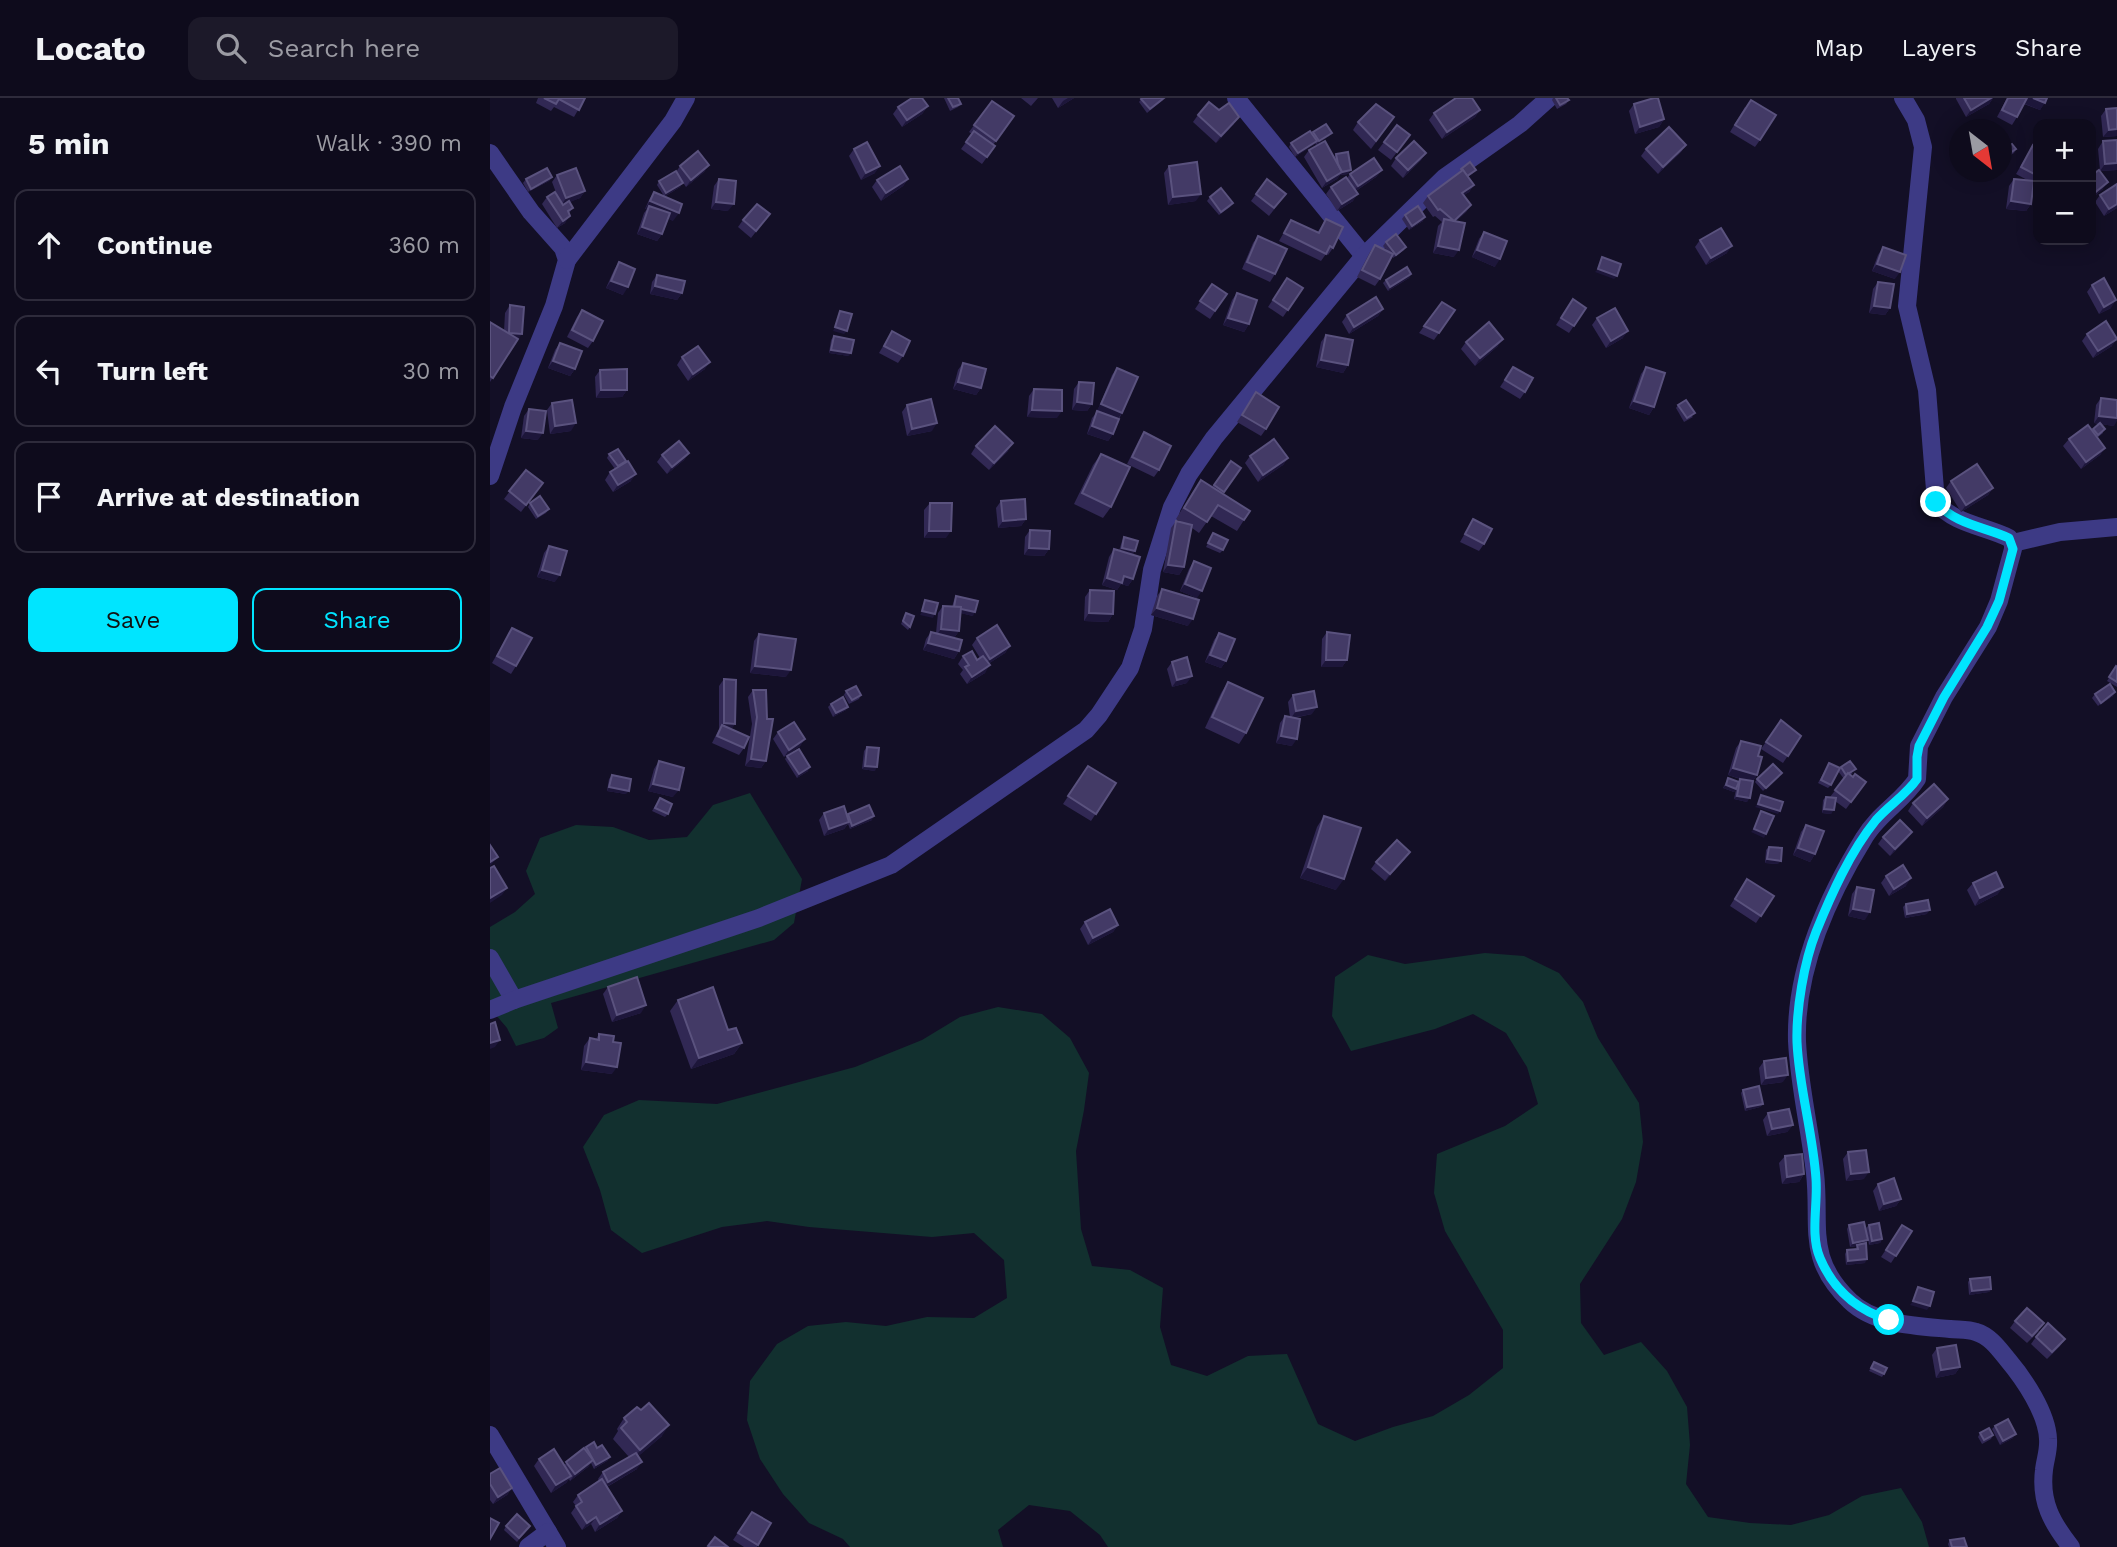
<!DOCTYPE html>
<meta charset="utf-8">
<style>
body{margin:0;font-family:"Work Sans",sans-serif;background:#1c1929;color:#f1f3f6}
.controls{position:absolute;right:21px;top:21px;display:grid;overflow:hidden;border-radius:14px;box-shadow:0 4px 18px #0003}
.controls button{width:63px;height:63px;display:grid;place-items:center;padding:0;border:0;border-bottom:2px solid #2e2b3b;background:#0e0b1c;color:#f1f3f6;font:35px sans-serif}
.compass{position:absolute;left:1459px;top:21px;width:63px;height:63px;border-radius:50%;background:#0e0b1c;box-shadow:0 4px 18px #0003;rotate:149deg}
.stop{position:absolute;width:21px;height:21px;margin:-16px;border:5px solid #00e5ff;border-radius:50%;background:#fff}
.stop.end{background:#00e5ff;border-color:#fff;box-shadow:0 2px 7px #0008}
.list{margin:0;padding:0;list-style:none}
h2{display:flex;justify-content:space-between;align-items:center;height:91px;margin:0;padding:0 28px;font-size:30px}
h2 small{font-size:23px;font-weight:400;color:#9b9ba3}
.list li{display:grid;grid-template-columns:46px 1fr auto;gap:21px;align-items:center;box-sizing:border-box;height:112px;margin:0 14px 14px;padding:0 14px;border:2px solid #2e2b3b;border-radius:14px}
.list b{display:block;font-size:26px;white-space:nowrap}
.list em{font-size:23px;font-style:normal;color:#9b9ba3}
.actions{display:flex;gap:14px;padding:21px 28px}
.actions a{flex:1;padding:16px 0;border:2px solid #00e5ff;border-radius:14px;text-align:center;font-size:24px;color:#00e5ff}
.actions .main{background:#00e5ff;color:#111}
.icon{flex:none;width:38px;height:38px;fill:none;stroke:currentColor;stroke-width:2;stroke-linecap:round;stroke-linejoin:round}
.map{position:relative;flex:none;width:1627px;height:1449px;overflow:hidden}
header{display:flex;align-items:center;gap:42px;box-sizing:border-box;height:98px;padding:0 35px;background:#0e0b1c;border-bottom:2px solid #2e2b3b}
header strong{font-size:33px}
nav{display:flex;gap:38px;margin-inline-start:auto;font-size:24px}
.search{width:490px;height:63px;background:#1c1929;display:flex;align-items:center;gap:18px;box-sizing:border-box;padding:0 24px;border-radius:14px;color:#9b9ba3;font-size:26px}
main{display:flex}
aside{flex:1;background:#0e0b1c}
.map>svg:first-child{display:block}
</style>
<header>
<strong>Locato</strong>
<div class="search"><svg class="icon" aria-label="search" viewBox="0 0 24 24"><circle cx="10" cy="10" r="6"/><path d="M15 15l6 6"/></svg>Search here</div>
<nav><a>Map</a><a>Layers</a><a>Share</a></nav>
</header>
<main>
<aside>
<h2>5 min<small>Walk · 390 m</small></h2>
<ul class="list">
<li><svg class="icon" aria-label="ahead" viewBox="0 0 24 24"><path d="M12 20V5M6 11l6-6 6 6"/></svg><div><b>Continue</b></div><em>360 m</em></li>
<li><svg class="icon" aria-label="left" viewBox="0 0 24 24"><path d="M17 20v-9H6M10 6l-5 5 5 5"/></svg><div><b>Turn left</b></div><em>30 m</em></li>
<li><svg class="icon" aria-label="arrive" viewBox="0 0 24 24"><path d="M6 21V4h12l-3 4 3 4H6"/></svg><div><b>Arrive at destination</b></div></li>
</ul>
<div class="actions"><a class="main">Save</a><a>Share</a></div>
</aside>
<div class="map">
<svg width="1627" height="1449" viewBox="0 0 1627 1449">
<rect width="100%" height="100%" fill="#130f26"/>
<g fill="#12302f">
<path d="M 260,695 L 312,781 L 304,825 L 284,842 L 61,905 L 68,930 L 54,940 L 26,948 L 17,930 L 0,910 L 0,829 L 25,814 L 45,796 L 36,773 L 50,740 L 86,727 L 123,729 L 159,742 L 197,739 L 223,707 Z"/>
<path d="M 995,855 L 1034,858 L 1069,875 L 1093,904 L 1108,940 L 1149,1005 L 1153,1044 L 1146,1084 L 1132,1121 L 1090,1186 L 1091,1225 L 1114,1257 L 1151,1244 L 1177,1273 L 1197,1309 L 1200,1347 L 1196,1386 L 1218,1419 L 1260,1425 L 1301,1427 L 1339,1417 L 1372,1398 L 1411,1390 L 1432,1424 L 1439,1449 L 618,1449 L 610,1437 L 580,1413 L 539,1407 L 508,1432 L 513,1449 L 360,1449 L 353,1441 L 319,1425 L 293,1396 L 270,1361 L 257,1322 L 260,1283 L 287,1246 L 318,1228 L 356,1224 L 396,1228 L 437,1219 L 484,1220 L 517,1200 L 514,1162 L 484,1135 L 442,1139 L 319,1129 L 277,1123 L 232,1129 L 152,1155 L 121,1132 L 110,1092 L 93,1049 L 114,1017 L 149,1002 L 227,1006 L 365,969 L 432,942 L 470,919 L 508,909 L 552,916 L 580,940 L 599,975 L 594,1012 L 586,1053 L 591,1131 L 602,1168 L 640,1172 L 673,1190 L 670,1229 L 681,1267 L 717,1278 L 758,1258 L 797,1256 L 828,1326 L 865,1343 L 903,1329 L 943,1318 L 979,1297 L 1013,1270 L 1013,1232 L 955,1133 L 944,1095 L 947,1056 L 1015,1028 L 1048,1006 L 1037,969 L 1016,935 L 983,916 L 945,931 L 861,953 L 842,918 L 845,879 L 878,857 L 915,866 Z"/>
</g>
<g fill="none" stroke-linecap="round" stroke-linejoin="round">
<g stroke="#3d3a85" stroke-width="18">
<path d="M 746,0 L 874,158"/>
<path d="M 1413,0 L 1426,22 L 1433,49 L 1417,208 L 1437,292 L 1446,404 C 1464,426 1495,428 1519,440 L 1523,445 L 1523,451 L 1509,503 L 1498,529 L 1454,599 L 1429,648 L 1427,681 C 1413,703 1388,716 1374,740 C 1337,800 1305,871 1307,943 C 1309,987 1320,1031 1325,1075 C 1331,1128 1315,1160 1360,1203 C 1385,1227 1427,1228 1460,1231 C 1468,1232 1478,1231 1486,1234 C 1500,1238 1509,1251 1518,1262 C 1534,1281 1557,1315 1558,1341 C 1559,1352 1555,1362 1554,1372 C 1550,1404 1562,1425 1581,1449"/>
<path d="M 0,55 L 41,114 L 73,150 L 77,162 L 64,208 L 23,309 L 0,378"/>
<path d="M 77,162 L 183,23 L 196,0"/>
<path d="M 1523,445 L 1570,434 L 1627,429"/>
<path d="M 0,860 L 24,902"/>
<path d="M 0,912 L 24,902 L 269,820 L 401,767 L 596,632 L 609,617 L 640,570 L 653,531 L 662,472 L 682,409 L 699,376 L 724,340 L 874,158 L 955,79 L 1030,26 L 1059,0"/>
<path d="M 0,1337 L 67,1449"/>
<path d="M 38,1449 L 58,1434"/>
</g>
</g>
<g fill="#312854">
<path d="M 48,0 L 95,0 L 84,19 L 64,9 L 61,13 L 46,5 Z"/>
<path d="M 454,0 L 468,0 L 471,6 L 468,9 L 460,13 Z"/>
<path d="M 531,0 L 548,0 L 541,8 Z"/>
<path d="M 562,0 L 584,0 L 568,10 Z"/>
<path d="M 652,0 L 673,2 L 657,15 L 649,4 Z"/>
<path d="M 1063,0 L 1077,0 L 1079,2 L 1076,6 L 1067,11 L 1062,2 Z"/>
<path d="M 1466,0 L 1503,0 L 1499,6 L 1476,19 L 1466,1 Z"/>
<path d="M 1517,0 L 1557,0 L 1550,12 L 1534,6 L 1527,19 L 1522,27 L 1507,19 Z"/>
<path d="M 502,3 L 524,18 L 503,47 L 505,48 L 492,66 L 471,51 L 482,36 L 479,34 Z"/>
<path d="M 1144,6 L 1174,21 L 1169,29 L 1145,36 L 1139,13 Z"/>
<path d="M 438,8 L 432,16 L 412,29 L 403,16 L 408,9 Z"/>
<path d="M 1255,9 L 1270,42 L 1265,49 L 1240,34 Z"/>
<path d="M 1627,10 L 1627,38 L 1613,39 L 1611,18 L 1616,11 Z"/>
<path d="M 990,12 L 985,19 L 952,41 L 939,22 L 944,15 Z"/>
<path d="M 708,17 L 744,26 L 726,45 L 703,24 Z"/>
<path d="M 904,19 L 881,51 L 863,32 L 868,24 Z"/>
<path d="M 823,34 L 839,38 L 826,47 L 825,45 L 805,59 L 799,49 L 801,45 Z"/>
<path d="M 920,37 L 901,62 L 888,52 L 894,44 Z"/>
<path d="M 1613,43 L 1627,72 L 1610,73 L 1613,91 L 1601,101 L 1601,78 L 1610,72 L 1608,51 Z"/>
<path d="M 1196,47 L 1191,54 L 1168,76 L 1151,58 L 1156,51 Z"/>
<path d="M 1543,47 L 1548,50 L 1548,79 L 1544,85 L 1541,106 L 1536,113 L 1516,111 L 1519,88 L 1524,81 L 1539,83 L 1526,76 Z"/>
<path d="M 364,51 L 385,75 L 371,82 L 359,58 Z"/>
<path d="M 1526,51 L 1524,55 L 1514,61 L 1511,57 L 1513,52 Z"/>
<path d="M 819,52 L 844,59 L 846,56 L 858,76 L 850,77 L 847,81 L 832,90 L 814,59 Z"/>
<path d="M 936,55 L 931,62 L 913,80 L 901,68 L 906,60 Z"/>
<path d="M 219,67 L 214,74 L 196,89 L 192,83 L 190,89 L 174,99 L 183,123 L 178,120 L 172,136 L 167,143 L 147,136 L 154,115 L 157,111 L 155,111 L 159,102 L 164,94 L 174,98 L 167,87 L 169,83 L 186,74 L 190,68 Z"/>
<path d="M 679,68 L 706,103 L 678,107 L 674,75 Z"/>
<path d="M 971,71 L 983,75 L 978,79 L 984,87 L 979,94 L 974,97 L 981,107 L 976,114 L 966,123 L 964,159 L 943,155 L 948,128 L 952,124 L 945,118 L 943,119 L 933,105 L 938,98 L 969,75 Z"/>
<path d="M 892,72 L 886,79 L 866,93 L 863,103 L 847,113 L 836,96 L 841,89 L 857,80 L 860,76 Z"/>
<path d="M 67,77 L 95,93 L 90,100 L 79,104 L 83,110 L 79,115 L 75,125 L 67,130 L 52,106 L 57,99 L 67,97 L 62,84 Z"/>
<path d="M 62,79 L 59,83 L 38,94 L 33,85 L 36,81 Z"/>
<path d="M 229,81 L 238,113 L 221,111 L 224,88 Z"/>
<path d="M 418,81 L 413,88 L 391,103 L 382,89 L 387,82 Z"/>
<path d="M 766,96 L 796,96 L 779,118 L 761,103 Z"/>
<path d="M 1610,97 L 1627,110 L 1614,118 L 1605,104 Z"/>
<path d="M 720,99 L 743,105 L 740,109 L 729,117 L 717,103 Z"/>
<path d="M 280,116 L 261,140 L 248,129 L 253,122 Z"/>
<path d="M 915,117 L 933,123 L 919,132 L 912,121 Z"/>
<path d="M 836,121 L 843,150 L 838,157 L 836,156 L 831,163 L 789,143 L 801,122 L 827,135 Z"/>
<path d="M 994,134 L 1005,169 L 982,159 L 989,141 Z"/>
<path d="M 768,138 L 785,176 L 780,184 L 752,171 L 763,145 Z"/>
<path d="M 1210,142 L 1237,155 L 1216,167 L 1205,149 Z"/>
<path d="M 896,144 L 914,152 L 903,160 L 902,158 L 890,181 L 885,188 L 867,179 L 880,154 L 885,147 L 898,154 L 893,148 Z"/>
<path d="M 1393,149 L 1405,181 L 1382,173 L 1388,157 Z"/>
<path d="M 129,164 L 133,197 L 116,190 L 124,172 Z"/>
<path d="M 921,176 L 919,180 L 898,193 L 893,185 L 896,182 Z"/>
<path d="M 167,177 L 192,195 L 187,202 L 160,196 L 162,184 Z"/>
<path d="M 797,180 L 813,190 L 793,219 L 778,209 Z"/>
<path d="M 1388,184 L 1400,210 L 1395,217 L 1379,215 L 1383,191 Z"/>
<path d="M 722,186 L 737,196 L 720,221 L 705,211 Z"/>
<path d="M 1602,187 L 1621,210 L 1609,216 L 1597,194 Z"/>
<path d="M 747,195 L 759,226 L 754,234 L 733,227 L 742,202 Z"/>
<path d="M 1083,201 L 1096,210 L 1079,235 L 1066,227 Z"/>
<path d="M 952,204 L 965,212 L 944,242 L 929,235 Z"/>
<path d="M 20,207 L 27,243 L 26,243 L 0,284 L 0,224 L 14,233 L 15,215 Z"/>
<path d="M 893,211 L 888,218 L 859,236 L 852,224 L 857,217 Z"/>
<path d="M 92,212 L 103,243 L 98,250 L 77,239 L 87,219 Z"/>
<path d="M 1107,220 L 1133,240 L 1116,250 L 1102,227 Z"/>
<path d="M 402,233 L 413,258 L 408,265 L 389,255 Z"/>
<path d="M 1597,236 L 1622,248 L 1603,260 L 1592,243 Z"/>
<path d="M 836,237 L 858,267 L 853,275 L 826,269 L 831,244 Z"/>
<path d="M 344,238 L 359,258 L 339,255 L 341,242 Z"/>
<path d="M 976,244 L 1008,248 L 985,268 L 971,251 Z"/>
<path d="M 70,245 L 85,271 L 80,278 L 58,270 L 65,252 Z"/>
<path d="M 192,259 L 215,271 L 198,283 L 187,267 Z"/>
<path d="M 473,265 L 491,290 L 486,297 L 463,291 L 468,272 Z"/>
<path d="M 1023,269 L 1035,294 L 1030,301 L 1010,289 Z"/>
<path d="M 1156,269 L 1164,309 L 1159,317 L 1139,310 L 1151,276 Z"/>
<path d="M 627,270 L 632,315 L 629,321 L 623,336 L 618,343 L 597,336 L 602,320 L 607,314 L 622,277 Z"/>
<path d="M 110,272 L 137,292 L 132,299 L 106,300 L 105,279 Z"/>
<path d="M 589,284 L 602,306 L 597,313 L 582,312 L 584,291 Z"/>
<path d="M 544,291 L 567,320 L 537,319 L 539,298 Z"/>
<path d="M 766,294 L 776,331 L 771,338 L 747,324 Z"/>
<path d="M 1611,300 L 1624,328 L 1611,326 L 1613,335 L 1607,340 L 1615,350 L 1610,357 L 1591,371 L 1573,348 L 1579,341 L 1602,332 L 1609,326 L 1604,325 L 1606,307 Z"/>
<path d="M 62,305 L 81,333 L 60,336 L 57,312 Z"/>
<path d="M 417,307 L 442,333 L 417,338 L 412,314 Z"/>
<path d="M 1188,307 L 1203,319 L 1194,324 L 1186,310 Z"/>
<path d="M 39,311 L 48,342 L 31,340 L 34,318 Z"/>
<path d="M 654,334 L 669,372 L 664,379 L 637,366 L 649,342 Z"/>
<path d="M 486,348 L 518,353 L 499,372 L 481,356 Z"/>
<path d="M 199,355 L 194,362 L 177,376 L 167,364 L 172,357 Z"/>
<path d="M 119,356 L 136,363 L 133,366 L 141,383 L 123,394 L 115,382 L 120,374 L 125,371 L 117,360 Z"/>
<path d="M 611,356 L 621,409 L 613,420 L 584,406 L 603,367 Z"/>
<path d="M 760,358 L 798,360 L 793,367 L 768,384 L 755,365 Z"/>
<path d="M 741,363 L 751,370 L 732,396 L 754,422 L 747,433 L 721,418 L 709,435 L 702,430 L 694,469 L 689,477 L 673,474 L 681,430 L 686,423 L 692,424 L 686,421 L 703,393 L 711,382 L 722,389 Z"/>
<path d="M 36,372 L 53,385 L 31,414 L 14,401 Z"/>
<path d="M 1461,383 L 1503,390 L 1498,397 L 1471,414 L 1456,390 Z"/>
<path d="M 511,403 L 536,421 L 531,428 L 508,430 L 506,410 Z"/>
<path d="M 40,405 L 59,411 L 56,415 L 46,421 L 38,409 Z"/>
<path d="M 440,405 L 456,440 L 434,440 L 434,412 Z"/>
<path d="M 983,421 L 994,446 L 989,453 L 970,444 Z"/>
<path d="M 540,432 L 559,451 L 554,458 L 534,457 L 535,439 Z"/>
<path d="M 723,435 L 733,452 L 730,455 L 716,449 Z"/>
<path d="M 634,439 L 645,453 L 643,456 L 643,481 L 638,488 L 631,486 L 627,492 L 612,487 L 619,459 L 624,451 L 629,453 L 632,443 Z"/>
<path d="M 59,448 L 65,484 L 47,479 L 54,455 Z"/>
<path d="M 704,463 L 707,500 L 690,493 L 699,471 Z"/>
<path d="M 672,491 L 698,528 L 661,517 L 667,498 Z"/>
<path d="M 600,492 L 623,516 L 618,524 L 594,523 L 595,499 Z"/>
<path d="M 466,498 L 483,518 L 471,515 L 469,533 L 464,540 L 469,553 L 464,561 L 433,552 L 436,541 L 441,534 L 446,535 L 448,515 L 453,508 L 462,509 L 464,502 Z"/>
<path d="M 416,515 L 420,529 L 418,532 L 411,526 Z"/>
<path d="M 22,530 L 26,568 L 21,576 L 2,565 Z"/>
<path d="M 837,534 L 857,562 L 852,569 L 831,569 L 832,541 Z"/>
<path d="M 729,535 L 736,563 L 731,570 L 715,564 L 724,542 Z"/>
<path d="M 269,536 L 296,579 L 260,575 L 264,543 Z"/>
<path d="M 487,540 L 520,548 L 515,555 L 498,566 L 495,575 L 477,586 L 470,576 L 473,572 L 468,566 L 473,558 L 487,562 L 490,560 L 482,547 Z"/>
<path d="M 682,564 L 697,585 L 682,589 L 677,571 Z"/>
<path d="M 1626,568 L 1627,569 L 1627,589 L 1617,583 Z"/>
<path d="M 234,581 L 245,626 L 241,631 L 254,650 L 249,657 L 222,645 L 229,631 L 229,588 Z"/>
<path d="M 738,584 L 756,635 L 749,646 L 715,630 L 731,595 Z"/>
<path d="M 263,592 L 276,663 L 271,670 L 255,668 L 262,626 L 258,599 Z"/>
<path d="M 356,593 L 371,597 L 369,601 L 359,606 L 354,597 Z"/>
<path d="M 1605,596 L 1623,598 L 1608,608 L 1602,600 Z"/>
<path d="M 803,597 L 822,616 L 804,620 L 802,648 L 786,645 L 790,625 L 795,618 L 800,619 L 798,604 Z"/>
<path d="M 341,606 L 356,612 L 343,619 L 338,609 Z"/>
<path d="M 1291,622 L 1311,638 L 1293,665 L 1271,651 Z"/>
<path d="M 288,634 L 315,641 L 310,648 L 294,659 L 283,641 Z"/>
<path d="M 1251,643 L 1268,658 L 1267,677 L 1263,683 L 1257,704 L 1244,701 L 1246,691 L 1244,694 L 1233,690 L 1238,680 L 1248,683 L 1250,681 L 1238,677 L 1246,650 Z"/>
<path d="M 377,649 L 385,673 L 372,671 L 374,653 Z"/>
<path d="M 297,658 L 318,673 L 307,680 L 295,661 Z"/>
<path d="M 169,663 L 183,699 L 158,693 L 164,671 Z"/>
<path d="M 1339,665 L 1341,687 L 1338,690 L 1328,685 Z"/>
<path d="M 598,668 L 626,685 L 601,723 L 573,706 Z"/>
<path d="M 1351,669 L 1363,675 L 1360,677 L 1376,684 L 1356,711 L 1345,703 L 1341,716 L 1332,715 L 1333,702 L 1336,699 L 1340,699 L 1354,681 L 1348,673 Z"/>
<path d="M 1292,675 L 1273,693 L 1265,684 L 1267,681 Z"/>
<path d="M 122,677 L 136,696 L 117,693 L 119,681 Z"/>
<path d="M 170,700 L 178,716 L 175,719 L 162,713 Z"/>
<path d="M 1458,701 L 1453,709 L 1432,728 L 1418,713 L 1423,705 Z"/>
<path d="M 334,715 L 357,718 L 358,716 L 382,722 L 360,731 L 358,726 L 354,731 L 334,738 L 329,722 Z"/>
<path d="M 834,718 L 846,792 L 810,780 L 827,729 Z"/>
<path d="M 1316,727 L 1325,756 L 1320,764 L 1303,757 L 1311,734 Z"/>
<path d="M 1422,734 L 1417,741 L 1400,758 L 1388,746 L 1393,739 Z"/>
<path d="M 1279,749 L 1288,766 L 1275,765 L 1276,752 Z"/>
<path d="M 915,761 L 895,783 L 881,771 L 886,764 Z"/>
<path d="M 1396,778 L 1416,788 L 1399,798 L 1391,785 Z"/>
<path d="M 1257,781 L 1284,798 L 1266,825 L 1240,808 Z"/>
<path d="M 1483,785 L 1508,796 L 1485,808 L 1477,792 Z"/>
<path d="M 1367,789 L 1375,822 L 1358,818 L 1362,796 Z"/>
<path d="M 1416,806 L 1437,816 L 1415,820 L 1413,809 Z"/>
<path d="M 595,824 L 628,827 L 623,834 L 598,847 L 590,831 Z"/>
<path d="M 118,889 L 151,915 L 122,924 L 113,896 Z"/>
<path d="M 188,902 L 238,932 L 252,945 L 244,956 L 201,971 L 180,913 Z"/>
<path d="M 109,936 L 123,944 L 122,976 L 91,972 L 94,948 L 100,940 L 106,941 Z"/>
<path d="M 1274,963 L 1293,984 L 1271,987 L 1269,970 Z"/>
<path d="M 1253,992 L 1273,1006 L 1270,1009 L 1255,1013 L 1251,995 Z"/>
<path d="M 1278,1015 L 1303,1027 L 1297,1034 L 1277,1038 L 1273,1022 Z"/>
<path d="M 1358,1054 L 1374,1081 L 1356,1083 L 1353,1061 Z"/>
<path d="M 1295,1058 L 1314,1076 L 1309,1084 L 1292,1086 L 1289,1065 Z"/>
<path d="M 1388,1086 L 1411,1101 L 1406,1108 L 1389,1113 L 1383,1093 Z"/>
<path d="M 1359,1127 L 1378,1142 L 1375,1146 L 1375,1165 L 1356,1167 L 1355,1156 L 1357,1152 L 1365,1151 L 1367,1148 L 1360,1149 L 1357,1131 Z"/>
<path d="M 1379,1127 L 1392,1141 L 1390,1145 L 1379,1147 L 1376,1130 Z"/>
<path d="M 1412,1127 L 1422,1133 L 1401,1165 L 1391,1159 Z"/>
<path d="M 1480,1181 L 1501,1191 L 1499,1194 L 1479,1197 L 1478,1184 Z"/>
<path d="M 1525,1223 L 1549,1233 L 1537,1245 L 1520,1230 Z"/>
<path d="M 1546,1239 L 1575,1241 L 1570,1248 L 1557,1261 L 1541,1246 Z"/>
<path d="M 1447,1250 L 1470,1269 L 1465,1276 L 1446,1280 L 1442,1257 Z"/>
<path d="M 1384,1264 L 1394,1276 L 1392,1279 L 1379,1273 Z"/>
<path d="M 134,1320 L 172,1338 L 148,1358 L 147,1371 L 117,1389 L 132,1413 L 127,1420 L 105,1434 L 101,1426 L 92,1432 L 81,1415 L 86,1408 L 83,1404 L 88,1397 L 109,1383 L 108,1381 L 113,1374 L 139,1359 L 123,1341 L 128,1333 L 127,1331 Z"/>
<path d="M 1505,1328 L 1523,1340 L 1510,1347 L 1502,1331 Z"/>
<path d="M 1490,1335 L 1503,1337 L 1501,1341 L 1492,1346 L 1488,1339 Z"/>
<path d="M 96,1349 L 107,1350 L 120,1359 L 117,1363 L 104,1371 L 101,1365 L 98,1369 L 80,1383 L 79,1381 L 76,1385 L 61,1395 L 44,1368 L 49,1361 L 74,1367 Z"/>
<path d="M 0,1376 L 22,1390 L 17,1397 L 3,1406 L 0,1402 Z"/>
<path d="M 262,1414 L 281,1425 L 267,1449 L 254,1449 L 243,1442 Z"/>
<path d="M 16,1428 L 40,1428 L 27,1444 L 14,1432 Z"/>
<path d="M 1460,1442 L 1477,1449 L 1459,1449 L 1458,1446 Z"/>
</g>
<g fill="#1d163a">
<path d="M 578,0 L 584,0 L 568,10 L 573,3 Z"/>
<path d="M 1501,0 L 1503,0 L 1499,6 L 1476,19 L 1481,12 Z"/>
<path d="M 1536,0 L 1543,0 L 1555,5 L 1550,12 L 1533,5 Z"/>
<path d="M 438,8 L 432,16 L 412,29 L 417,22 Z"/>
<path d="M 990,12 L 985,19 L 952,41 L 957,34 Z"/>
<path d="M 749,19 L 744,26 L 726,45 L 731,38 Z"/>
<path d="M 1174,21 L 1169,29 L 1145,36 L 1150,29 Z"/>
<path d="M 1627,31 L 1627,38 L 1613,39 L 1619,32 Z"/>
<path d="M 842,35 L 839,38 L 826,47 L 829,43 Z"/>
<path d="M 827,43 L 824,47 L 805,59 L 808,55 Z"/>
<path d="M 1196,47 L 1191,54 L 1168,76 L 1173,69 Z"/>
<path d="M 936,55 L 931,62 L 913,80 L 918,72 Z"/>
<path d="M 1627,65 L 1627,72 L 1610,73 L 1615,66 Z"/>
<path d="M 219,67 L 214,74 L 196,89 L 201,82 Z"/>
<path d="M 390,68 L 385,75 L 371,82 L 376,75 Z"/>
<path d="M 861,72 L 858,76 L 850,77 L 847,81 L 832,90 L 837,83 L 849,74 Z"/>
<path d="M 892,72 L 886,79 L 863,95 L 868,88 Z"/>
<path d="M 62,79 L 59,83 L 38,94 L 41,91 Z"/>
<path d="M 418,81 L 413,88 L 391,103 L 396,95 Z"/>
<path d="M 1618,84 L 1613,91 L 1601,101 L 1602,97 Z"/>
<path d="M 193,85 L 190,89 L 174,99 L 176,95 Z"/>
<path d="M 984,87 L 979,94 L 967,102 L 972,95 Z"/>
<path d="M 95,93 L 90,100 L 71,108 L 76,100 Z"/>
<path d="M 711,96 L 706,103 L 678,107 L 683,99 Z"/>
<path d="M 868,96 L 863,103 L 847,113 L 852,106 Z"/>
<path d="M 160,103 L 189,115 L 183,123 L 158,112 L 159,108 L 157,111 L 155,111 Z"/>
<path d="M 1521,103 L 1541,106 L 1536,113 L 1516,111 Z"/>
<path d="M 226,104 L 244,106 L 238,113 L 221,111 Z"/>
<path d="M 1627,106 L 1627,110 L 1614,118 L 1619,111 Z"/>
<path d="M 981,107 L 976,114 L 959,130 L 964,123 Z"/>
<path d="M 80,118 L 75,125 L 67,130 L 73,123 Z"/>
<path d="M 935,119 L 933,123 L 919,132 L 922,128 Z"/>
<path d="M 152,129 L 172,136 L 167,143 L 147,136 Z"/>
<path d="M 948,148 L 969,152 L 964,159 L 943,155 Z"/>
<path d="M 1242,148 L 1237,155 L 1216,167 L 1221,160 Z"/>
<path d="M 987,152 L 1010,161 L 1005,169 L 982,159 Z"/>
<path d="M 1387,166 L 1410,174 L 1405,181 L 1382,173 Z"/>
<path d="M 1108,171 L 1127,178 L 1124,181 L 1105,174 Z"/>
<path d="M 921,176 L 919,180 L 898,193 L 900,189 Z"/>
<path d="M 121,183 L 138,189 L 133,197 L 116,190 Z"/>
<path d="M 165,188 L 192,195 L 187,202 L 160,196 Z"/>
<path d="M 1626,202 L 1621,210 L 1609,216 L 1614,209 Z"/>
<path d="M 1384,208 L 1400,210 L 1395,217 L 1379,215 Z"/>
<path d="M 893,211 L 888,218 L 859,236 L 864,229 Z"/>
<path d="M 738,220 L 759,226 L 754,234 L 733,227 Z"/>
<path d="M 345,229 L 357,233 L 354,236 L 343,233 Z"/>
<path d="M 1138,233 L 1133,240 L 1116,250 L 1121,243 Z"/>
<path d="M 19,235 L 32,236 L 27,243 L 14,242 Z"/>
<path d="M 1013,241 L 1008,248 L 985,268 L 990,260 Z"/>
<path d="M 1627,241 L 1622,248 L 1603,260 L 1608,253 Z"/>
<path d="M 341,252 L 361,255 L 359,258 L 339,255 Z"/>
<path d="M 831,262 L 858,267 L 853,275 L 826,269 Z"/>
<path d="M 63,263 L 85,271 L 80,278 L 58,270 Z"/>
<path d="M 220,264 L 215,271 L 198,283 L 203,276 Z"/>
<path d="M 468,284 L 491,290 L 486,297 L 463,291 Z"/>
<path d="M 111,292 L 137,292 L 132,299 L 106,300 Z"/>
<path d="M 1144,303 L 1164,309 L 1159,317 L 1139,310 Z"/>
<path d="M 587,304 L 602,306 L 597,313 L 582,312 Z"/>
<path d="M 611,306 L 632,315 L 627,322 L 606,313 Z"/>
<path d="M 542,312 L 572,313 L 567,320 L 537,319 Z"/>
<path d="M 1609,318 L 1627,320 L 1627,323 L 1624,328 L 1604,325 Z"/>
<path d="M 86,325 L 81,333 L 60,336 L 65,328 Z"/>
<path d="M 447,325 L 442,333 L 417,338 L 422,331 Z"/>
<path d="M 602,328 L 623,336 L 618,343 L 597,336 Z"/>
<path d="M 36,333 L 53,335 L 48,342 L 31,340 Z"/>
<path d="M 523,345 L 518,353 L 499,372 L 504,365 Z"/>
<path d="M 1615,350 L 1610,357 L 1591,371 L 1596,364 Z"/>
<path d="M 199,355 L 194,362 L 177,376 L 182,369 Z"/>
<path d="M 798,360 L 793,367 L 768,384 L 773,377 Z"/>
<path d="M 146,376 L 141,383 L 123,394 L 128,387 Z"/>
<path d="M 1503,390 L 1498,397 L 1471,414 L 1476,407 Z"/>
<path d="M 536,421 L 531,428 L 508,430 L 513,423 Z"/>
<path d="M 439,433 L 461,433 L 456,440 L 434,440 Z"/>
<path d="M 539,450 L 559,451 L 554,458 L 534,457 Z"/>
<path d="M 632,450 L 645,453 L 643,456 L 629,453 Z"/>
<path d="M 678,467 L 694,469 L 689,477 L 673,474 Z"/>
<path d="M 52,472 L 70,477 L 65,484 L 47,479 Z"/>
<path d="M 634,478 L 643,481 L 638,488 L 631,486 L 627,492 L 612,487 L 617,480 Z"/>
<path d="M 695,486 L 712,493 L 707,500 L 690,493 Z"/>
<path d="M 464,509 L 485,514 L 483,518 L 461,513 Z"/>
<path d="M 667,510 L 703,521 L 698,528 L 661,517 Z"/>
<path d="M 432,513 L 445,516 L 443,520 L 430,517 Z"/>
<path d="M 599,515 L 623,516 L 618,524 L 594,523 Z"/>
<path d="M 451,531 L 469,533 L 464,540 L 446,538 Z"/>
<path d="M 438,545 L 469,553 L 464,561 L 433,552 Z"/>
<path d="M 520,548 L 515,555 L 495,568 L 500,561 Z"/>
<path d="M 720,557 L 736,563 L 731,570 L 715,564 Z"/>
<path d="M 836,562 L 857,562 L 852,569 L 831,569 Z"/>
<path d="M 500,567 L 495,575 L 477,586 L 482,579 Z"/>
<path d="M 265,568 L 301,572 L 296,579 L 260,575 Z"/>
<path d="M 702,578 L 697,585 L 682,589 L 687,582 Z"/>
<path d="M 1625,594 L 1623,598 L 1608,608 L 1611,605 Z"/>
<path d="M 358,609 L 356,612 L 343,619 L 346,615 Z"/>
<path d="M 827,609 L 822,616 L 801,620 L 806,613 Z"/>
<path d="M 234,625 L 245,626 L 240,633 L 229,632 Z"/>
<path d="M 791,638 L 807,641 L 802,648 L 786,645 Z"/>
<path d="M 315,641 L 310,648 L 294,659 L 299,652 Z"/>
<path d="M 261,661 L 276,663 L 271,670 L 255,668 Z"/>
<path d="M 375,668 L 387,669 L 385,673 L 372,671 Z"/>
<path d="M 320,669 L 318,673 L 307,680 L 309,676 Z"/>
<path d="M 1243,670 L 1267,677 L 1262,684 L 1238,677 Z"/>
<path d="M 163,686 L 189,692 L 183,699 L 158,693 Z"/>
<path d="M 1236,687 L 1246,691 L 1244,694 L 1233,690 Z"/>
<path d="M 119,689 L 139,693 L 136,696 L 117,693 Z"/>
<path d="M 1247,698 L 1260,700 L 1257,704 L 1244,701 Z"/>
<path d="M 1458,701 L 1453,709 L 1432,728 L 1437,720 Z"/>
<path d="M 1268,706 L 1290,713 L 1288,716 L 1265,709 Z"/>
<path d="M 1334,711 L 1344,712 L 1341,716 L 1332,715 Z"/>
<path d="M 384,718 L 382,722 L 360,731 L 362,728 Z"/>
<path d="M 359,724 L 354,731 L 334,738 L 339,731 Z"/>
<path d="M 1264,731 L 1276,736 L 1274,740 L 1261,734 Z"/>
<path d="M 1422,734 L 1417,741 L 1400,758 L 1405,751 Z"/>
<path d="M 1308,750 L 1325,756 L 1320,764 L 1303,757 Z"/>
<path d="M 920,754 L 915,761 L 895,783 L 900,776 Z"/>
<path d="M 8,759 L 2,766 L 0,768 L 0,764 Z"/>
<path d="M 1277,761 L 1291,763 L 1288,766 L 1275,765 Z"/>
<path d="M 818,769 L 854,781 L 846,792 L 810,780 Z"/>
<path d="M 1421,780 L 1416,788 L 1399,798 L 1404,791 Z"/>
<path d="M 1513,789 L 1508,796 L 1485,808 L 1490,800 Z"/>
<path d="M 17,790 L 12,797 L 0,805 L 0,800 Z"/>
<path d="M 1363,811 L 1380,814 L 1375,822 L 1358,818 Z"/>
<path d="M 1440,812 L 1437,816 L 1415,820 L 1417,816 Z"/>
<path d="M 628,827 L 623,834 L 598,847 L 603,840 Z"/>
<path d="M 156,907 L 151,915 L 122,924 L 127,917 Z"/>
<path d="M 10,942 L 5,949 L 0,951 L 0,945 Z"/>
<path d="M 252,945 L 244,956 L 201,971 L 209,960 Z"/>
<path d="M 96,964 L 127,969 L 122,976 L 91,972 Z"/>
<path d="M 1298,977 L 1293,984 L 1271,987 L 1276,980 Z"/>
<path d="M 1273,1006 L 1270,1009 L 1255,1013 L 1257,1009 Z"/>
<path d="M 1303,1027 L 1297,1034 L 1277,1038 L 1282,1031 Z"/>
<path d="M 1379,1074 L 1374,1081 L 1356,1083 L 1361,1076 Z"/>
<path d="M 1314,1076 L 1309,1084 L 1292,1086 L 1297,1079 Z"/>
<path d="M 1411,1101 L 1406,1108 L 1389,1113 L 1394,1106 Z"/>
<path d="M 1392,1141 L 1390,1145 L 1379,1147 L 1382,1143 Z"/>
<path d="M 1378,1142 L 1375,1146 L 1360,1149 L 1363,1145 Z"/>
<path d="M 1377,1161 L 1375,1165 L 1356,1167 L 1358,1163 Z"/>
<path d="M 1501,1191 L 1499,1194 L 1479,1197 L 1482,1193 Z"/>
<path d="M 1423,1203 L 1440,1208 L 1437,1212 L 1420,1207 Z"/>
<path d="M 1470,1269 L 1465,1276 L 1446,1280 L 1451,1272 Z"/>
<path d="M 179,1327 L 172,1338 L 143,1363 L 150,1352 Z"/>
<path d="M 1526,1336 L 1523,1340 L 1510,1347 L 1513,1343 Z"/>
<path d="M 120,1359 L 117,1363 L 104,1371 L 106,1367 Z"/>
<path d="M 103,1362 L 98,1369 L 80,1383 L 85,1376 Z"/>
<path d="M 152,1364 L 147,1371 L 113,1391 L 118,1384 Z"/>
<path d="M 81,1378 L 76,1385 L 61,1395 L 66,1387 Z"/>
<path d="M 22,1390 L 17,1397 L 3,1406 L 8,1399 Z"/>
<path d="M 132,1413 L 127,1420 L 105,1434 L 110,1426 Z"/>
<path d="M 106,1419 L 101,1426 L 92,1432 L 97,1425 Z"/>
</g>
<g fill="#433a66" stroke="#5a527e" stroke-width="2">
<path d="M 54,0 L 95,0 L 89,12 L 69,1 L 66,6 Z"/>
<path d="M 422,0 L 432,0 L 438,8 L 417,22 L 408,9 Z"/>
<path d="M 458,0 L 468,0 L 471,6 L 463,9 Z"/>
<path d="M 652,0 L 674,0 L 660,11 L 651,1 Z"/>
<path d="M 966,0 L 982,0 L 990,12 L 957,34 L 944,15 Z"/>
<path d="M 1066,0 L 1077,0 L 1079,2 L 1070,7 Z"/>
<path d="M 1164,0 L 1168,0 L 1174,21 L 1150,29 L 1144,6 Z"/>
<path d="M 1474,0 L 1501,0 L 1481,12 Z"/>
<path d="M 1518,0 L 1537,0 L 1527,19 L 1512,12 Z"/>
<path d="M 1543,0 L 1557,0 L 1555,5 Z"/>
<path d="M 1261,2 L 1286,17 L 1270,42 L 1245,27 Z"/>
<path d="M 502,3 L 524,18 L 506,43 L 484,27 Z"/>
<path d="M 719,4 L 729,12 L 739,5 L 749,19 L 731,38 L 708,17 Z"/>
<path d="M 886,6 L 904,19 L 886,43 L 868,24 Z"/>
<path d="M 1627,10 L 1627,31 L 1619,32 L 1616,11 Z"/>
<path d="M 836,26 L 842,35 L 829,43 L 823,34 Z"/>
<path d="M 907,27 L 920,37 L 907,54 L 894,44 Z"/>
<path d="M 1179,29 L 1196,47 L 1173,69 L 1156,51 Z"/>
<path d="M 484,33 L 505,48 L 497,59 L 476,44 Z"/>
<path d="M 820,33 L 827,43 L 808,55 L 801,45 Z"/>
<path d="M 1627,42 L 1627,65 L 1615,66 L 1613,43 Z"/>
<path d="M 835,43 L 852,74 L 837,83 L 819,52 Z"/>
<path d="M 924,43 L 936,55 L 918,72 L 906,60 Z"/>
<path d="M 377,44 L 390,68 L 376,75 L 364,51 Z"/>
<path d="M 1522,46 L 1526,51 L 1517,57 L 1513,52 Z"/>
<path d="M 1543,47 L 1548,50 L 1548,78 L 1531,69 Z"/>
<path d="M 208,53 L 219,67 L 201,82 L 190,68 Z"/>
<path d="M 858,54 L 861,72 L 852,74 L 848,66 L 846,56 Z"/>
<path d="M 884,60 L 892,72 L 868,88 L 860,76 Z"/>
<path d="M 707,64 L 711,96 L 683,99 L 679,68 Z"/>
<path d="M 980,64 L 986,72 L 977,78 L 973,72 L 972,73 L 971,71 Z"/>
<path d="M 410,68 L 418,81 L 396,95 L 387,82 Z"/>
<path d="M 57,70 L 62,79 L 41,91 L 36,81 Z"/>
<path d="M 86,70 L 95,93 L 76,100 L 67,77 Z"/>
<path d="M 973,72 L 984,87 L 972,95 L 981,107 L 964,123 L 975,125 L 969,152 L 948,148 L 954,121 L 964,123 L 950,111 L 948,112 L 938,98 Z"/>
<path d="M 1609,72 L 1618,84 L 1602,97 L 1601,78 Z"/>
<path d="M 186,73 L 193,85 L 176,95 L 169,83 Z"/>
<path d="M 856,79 L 868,96 L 852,106 L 841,89 Z"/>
<path d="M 229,81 L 246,83 L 244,106 L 226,104 Z"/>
<path d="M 777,81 L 796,96 L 784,110 L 766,96 Z"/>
<path d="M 1524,81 L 1544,83 L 1541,106 L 1521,103 Z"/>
<path d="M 1627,86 L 1627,106 L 1619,111 L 1610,97 Z"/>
<path d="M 731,90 L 743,105 L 731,114 L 720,99 Z"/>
<path d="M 65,94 L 73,107 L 79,103 L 83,110 L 78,113 L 80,118 L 73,123 L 57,99 Z"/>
<path d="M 164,94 L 192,106 L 189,115 L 160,103 Z"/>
<path d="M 267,106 L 280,116 L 266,133 L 253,122 Z"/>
<path d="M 159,108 L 180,115 L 172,136 L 152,129 Z"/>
<path d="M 928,108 L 935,119 L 922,128 L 915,117 Z"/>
<path d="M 836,121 L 853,129 L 843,150 L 840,148 L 836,156 L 794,135 L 801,122 L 829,135 Z"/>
<path d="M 1231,130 L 1242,148 L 1221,160 L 1210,142 Z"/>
<path d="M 994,134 L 1017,143 L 1010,161 L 987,152 Z"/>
<path d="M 906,136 L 916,149 L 906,157 L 896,144 Z"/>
<path d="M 768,138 L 797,151 L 785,176 L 757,164 Z"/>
<path d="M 885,147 L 903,156 L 890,181 L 872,172 Z"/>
<path d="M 1393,149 L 1416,157 L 1410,174 L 1387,166 Z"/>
<path d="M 1112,159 L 1131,166 L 1127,178 L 1108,171 Z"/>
<path d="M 129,164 L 145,171 L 138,189 L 121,183 Z"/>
<path d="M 917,169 L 921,176 L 900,189 L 896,182 Z"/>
<path d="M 167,177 L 195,183 L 192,195 L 165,188 Z"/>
<path d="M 797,180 L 813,190 L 798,212 L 783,202 Z"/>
<path d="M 1614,180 L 1626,202 L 1614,209 L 1602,187 Z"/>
<path d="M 1388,184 L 1404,186 L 1400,210 L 1384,208 Z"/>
<path d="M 722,186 L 737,196 L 725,213 L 710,203 Z"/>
<path d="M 747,195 L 767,202 L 759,226 L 738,220 Z"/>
<path d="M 886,199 L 893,211 L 864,229 L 857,217 Z"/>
<path d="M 1083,201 L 1096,210 L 1084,228 L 1071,220 Z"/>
<path d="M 952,204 L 965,212 L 949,235 L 934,228 Z"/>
<path d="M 20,207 L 34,209 L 32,236 L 19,235 Z"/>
<path d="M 1125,210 L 1138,233 L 1121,243 L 1107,220 Z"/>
<path d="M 92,212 L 113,223 L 103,243 L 82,232 Z"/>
<path d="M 350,213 L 362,216 L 357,233 L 345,229 Z"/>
<path d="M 1616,223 L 1627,241 L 1608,253 L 1597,236 Z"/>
<path d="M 0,224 L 28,241 L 3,280 L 0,278 Z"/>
<path d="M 999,224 L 1013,241 L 990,260 L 976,244 Z"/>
<path d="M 402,233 L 420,243 L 413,258 L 394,248 Z"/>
<path d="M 836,237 L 863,242 L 858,267 L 831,262 Z"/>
<path d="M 344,238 L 364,242 L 361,255 L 341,252 Z"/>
<path d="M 70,245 L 92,253 L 85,271 L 63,263 Z"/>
<path d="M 208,248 L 220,264 L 203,276 L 192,259 Z"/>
<path d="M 473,265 L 496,271 L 491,290 L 468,284 Z"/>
<path d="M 1023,269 L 1043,280 L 1035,294 L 1015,282 Z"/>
<path d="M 1156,269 L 1175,275 L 1164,309 L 1144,303 Z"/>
<path d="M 627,270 L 648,279 L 632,315 L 611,306 Z"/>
<path d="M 137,271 L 137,292 L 111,292 L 110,272 Z"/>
<path d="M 589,284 L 604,285 L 602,306 L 587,304 Z"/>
<path d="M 544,291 L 572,292 L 572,313 L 542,312 Z"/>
<path d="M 766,294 L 789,309 L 776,331 L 752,317 Z"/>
<path d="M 1611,300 L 1627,302 L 1627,320 L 1609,318 Z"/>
<path d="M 441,301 L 447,325 L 422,331 L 417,307 Z"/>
<path d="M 82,302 L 86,325 L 65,328 L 62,305 Z"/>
<path d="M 1196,302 L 1205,315 L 1197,320 L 1188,307 Z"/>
<path d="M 39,311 L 56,313 L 53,335 L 36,333 Z"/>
<path d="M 607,313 L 629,321 L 623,336 L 602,328 Z"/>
<path d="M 1610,325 L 1615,331 L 1608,337 L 1603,331 Z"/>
<path d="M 1598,327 L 1615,350 L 1596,364 L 1579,341 Z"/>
<path d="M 505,328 L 523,345 L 504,365 L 486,348 Z"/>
<path d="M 654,334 L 681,348 L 669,372 L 642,359 Z"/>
<path d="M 784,341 L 798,360 L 773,377 L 760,358 Z"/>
<path d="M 189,343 L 199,355 L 182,369 L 172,357 Z"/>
<path d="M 128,351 L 136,363 L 128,368 L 119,356 Z"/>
<path d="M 611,356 L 640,369 L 621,409 L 592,395 Z"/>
<path d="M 138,363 L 146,376 L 128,387 L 120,374 Z"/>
<path d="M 741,363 L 751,370 L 734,394 L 724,387 Z"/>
<path d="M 1487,366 L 1503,390 L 1476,407 L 1461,383 Z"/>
<path d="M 36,372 L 53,385 L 36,407 L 19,393 Z"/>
<path d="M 711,382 L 760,413 L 754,422 L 728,407 L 717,424 L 694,410 Z"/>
<path d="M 50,398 L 59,411 L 48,418 L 40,405 Z"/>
<path d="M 535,401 L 536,421 L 513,423 L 511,403 Z"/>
<path d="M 440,405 L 462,405 L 461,433 L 439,433 Z"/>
<path d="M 983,421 L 1002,431 L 994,446 L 975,436 Z"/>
<path d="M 686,423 L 702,427 L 694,469 L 678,467 Z"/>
<path d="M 540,432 L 560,433 L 559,451 L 539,450 Z"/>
<path d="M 723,435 L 738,442 L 733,452 L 718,445 Z"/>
<path d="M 634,439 L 648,443 L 645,453 L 632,450 Z"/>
<path d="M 59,448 L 77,453 L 70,477 L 52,472 Z"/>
<path d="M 624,451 L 650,459 L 643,481 L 634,478 L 632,485 L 617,480 Z"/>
<path d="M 704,463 L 721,470 L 712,493 L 695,486 Z"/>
<path d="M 672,491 L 709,502 L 703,521 L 667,510 Z"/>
<path d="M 600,492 L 624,493 L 623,516 L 599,515 Z"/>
<path d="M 466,498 L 488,503 L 485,514 L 471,511 L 471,509 L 464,509 Z"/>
<path d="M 435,502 L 448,505 L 445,516 L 432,513 Z"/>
<path d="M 453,508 L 471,509 L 469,533 L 451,531 Z"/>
<path d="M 416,515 L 424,518 L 420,529 L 413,523 Z"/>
<path d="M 507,527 L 520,548 L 500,561 L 487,540 Z"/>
<path d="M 22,530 L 42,540 L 26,568 L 7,558 Z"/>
<path d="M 441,534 L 472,542 L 469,553 L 438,545 Z"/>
<path d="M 837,534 L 860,537 L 857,562 L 836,562 Z"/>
<path d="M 729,535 L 745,541 L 736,563 L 720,557 Z"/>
<path d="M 269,536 L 306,541 L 301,572 L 265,568 Z"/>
<path d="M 482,553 L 487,562 L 493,558 L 500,567 L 482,579 L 475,569 L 479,567 L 473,558 Z"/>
<path d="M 697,559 L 702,578 L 687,582 L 682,564 Z"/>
<path d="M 1626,568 L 1627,569 L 1627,584 L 1619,579 Z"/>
<path d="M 234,581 L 246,582 L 245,626 L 234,625 Z"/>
<path d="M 738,584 L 773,600 L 756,635 L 722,619 Z"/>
<path d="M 1620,586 L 1625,594 L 1611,605 L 1605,596 Z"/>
<path d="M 366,588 L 371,597 L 362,602 L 356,593 Z"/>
<path d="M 263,592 L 276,592 L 277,621 L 283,621 L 276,663 L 261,661 L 267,619 Z"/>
<path d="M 824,593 L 827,609 L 806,613 L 803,597 Z"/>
<path d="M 353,599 L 358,609 L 346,615 L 341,606 Z"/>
<path d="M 795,618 L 810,621 L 807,641 L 791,638 Z"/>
<path d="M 1291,622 L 1311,638 L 1298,658 L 1276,644 Z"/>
<path d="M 304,624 L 315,641 L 299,652 L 288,634 Z"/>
<path d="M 232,627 L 259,639 L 254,650 L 227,638 Z"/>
<path d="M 1251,643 L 1271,648 L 1268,658 L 1272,659 L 1267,677 L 1243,670 Z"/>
<path d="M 377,649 L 389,650 L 387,669 L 375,668 Z"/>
<path d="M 309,651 L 320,669 L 309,676 L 297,658 Z"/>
<path d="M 169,663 L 194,670 L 189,692 L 163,686 Z"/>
<path d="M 1360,663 L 1366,671 L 1356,677 L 1351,669 Z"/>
<path d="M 1339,665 L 1350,670 L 1341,687 L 1331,682 Z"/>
<path d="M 1283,666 L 1292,675 L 1276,690 L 1267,681 Z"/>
<path d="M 598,668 L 626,685 L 606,716 L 578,698 Z"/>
<path d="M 1358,675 L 1363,679 L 1365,676 L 1376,684 L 1361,704 L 1345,692 Z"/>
<path d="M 122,677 L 141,681 L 139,693 L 119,689 Z"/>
<path d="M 1238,680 L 1249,684 L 1246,691 L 1236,687 Z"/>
<path d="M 1250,681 L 1263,683 L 1260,700 L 1247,698 Z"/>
<path d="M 1444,686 L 1458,701 L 1437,720 L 1423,705 Z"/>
<path d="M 1271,697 L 1293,704 L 1290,713 L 1268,706 Z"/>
<path d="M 1336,699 L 1346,700 L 1344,712 L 1334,711 Z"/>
<path d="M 170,700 L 182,706 L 178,716 L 165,710 Z"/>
<path d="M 379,707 L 384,718 L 362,728 L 358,716 Z"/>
<path d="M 354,708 L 359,724 L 339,731 L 334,715 Z"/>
<path d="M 1271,713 L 1284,718 L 1276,736 L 1264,731 Z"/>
<path d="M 834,718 L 871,730 L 854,781 L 818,769 Z"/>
<path d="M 1410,722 L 1422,734 L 1405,751 L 1393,739 Z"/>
<path d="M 1316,727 L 1334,733 L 1325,756 L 1308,750 Z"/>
<path d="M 907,742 L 920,754 L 900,776 L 886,764 Z"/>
<path d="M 0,747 L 8,759 L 0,764 Z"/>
<path d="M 1279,749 L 1292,750 L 1291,763 L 1277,761 Z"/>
<path d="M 1413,767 L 1421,780 L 1404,791 L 1396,778 Z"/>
<path d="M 4,768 L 17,790 L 0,800 L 0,770 Z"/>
<path d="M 1506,774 L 1513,789 L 1490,800 L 1483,785 Z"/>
<path d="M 1257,781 L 1284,798 L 1271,818 L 1245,801 Z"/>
<path d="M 1367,789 L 1384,792 L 1380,814 L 1363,811 Z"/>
<path d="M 1438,802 L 1440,812 L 1417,816 L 1416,806 Z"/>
<path d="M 620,811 L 628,827 L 603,840 L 595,824 Z"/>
<path d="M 147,879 L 156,907 L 127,917 L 118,889 Z"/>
<path d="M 223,889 L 238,932 L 246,930 L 252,945 L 209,960 L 188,902 Z"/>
<path d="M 5,924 L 10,942 L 0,945 L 0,926 Z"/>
<path d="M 109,936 L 124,938 L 123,944 L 131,945 L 127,969 L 96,964 L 100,940 L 109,942 Z"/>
<path d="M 1296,960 L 1298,977 L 1276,980 L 1274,963 Z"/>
<path d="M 1269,988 L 1273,1006 L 1257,1009 L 1253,992 Z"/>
<path d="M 1299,1011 L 1303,1027 L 1282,1031 L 1278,1015 Z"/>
<path d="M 1376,1052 L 1379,1074 L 1361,1076 L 1358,1054 Z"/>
<path d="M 1312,1056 L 1314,1076 L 1297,1079 L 1295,1058 Z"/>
<path d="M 1404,1080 L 1411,1101 L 1394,1106 L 1388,1086 Z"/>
<path d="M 1374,1124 L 1378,1142 L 1363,1145 L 1359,1127 Z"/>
<path d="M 1389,1125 L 1392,1141 L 1382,1143 L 1379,1127 Z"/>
<path d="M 1412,1127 L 1422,1133 L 1406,1158 L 1396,1152 Z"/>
<path d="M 1376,1145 L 1377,1161 L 1358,1163 L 1357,1152 L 1368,1151 L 1367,1147 Z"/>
<path d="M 1500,1179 L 1501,1191 L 1482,1193 L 1480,1181 Z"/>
<path d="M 1428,1189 L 1444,1194 L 1440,1208 L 1423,1203 Z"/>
<path d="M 1537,1210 L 1554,1225 L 1542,1238 L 1525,1223 Z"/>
<path d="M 1558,1225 L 1575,1241 L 1562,1254 L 1546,1239 Z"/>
<path d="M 1466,1247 L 1470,1269 L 1451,1272 L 1447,1250 Z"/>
<path d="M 1384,1264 L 1397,1270 L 1394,1276 L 1381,1270 Z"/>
<path d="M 159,1305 L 179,1327 L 150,1352 L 131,1330 L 137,1324 L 134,1320 L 147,1309 L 151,1312 Z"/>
<path d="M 1518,1321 L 1526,1336 L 1513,1343 L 1505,1328 Z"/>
<path d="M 1499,1330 L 1503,1337 L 1494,1342 L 1490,1335 Z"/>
<path d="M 104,1344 L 107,1350 L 112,1347 L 120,1359 L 106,1367 L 96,1349 Z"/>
<path d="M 94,1350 L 103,1362 L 85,1376 L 76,1364 Z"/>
<path d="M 64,1351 L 81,1378 L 66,1387 L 49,1361 Z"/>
<path d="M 146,1355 L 152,1364 L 118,1384 L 113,1374 Z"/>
<path d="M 10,1370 L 22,1390 L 8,1399 L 0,1386 L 0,1376 Z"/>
<path d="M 112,1381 L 132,1413 L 110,1426 L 106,1419 L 97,1425 L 86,1408 L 92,1404 L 88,1397 Z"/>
<path d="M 262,1414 L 281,1425 L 268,1447 L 248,1435 Z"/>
<path d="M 27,1416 L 40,1428 L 29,1440 L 16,1428 Z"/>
<path d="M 0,1420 L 9,1425 L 0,1441 Z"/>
<path d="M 225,1439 L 238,1449 L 220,1449 L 218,1448 Z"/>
<path d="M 1474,1440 L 1477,1449 L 1462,1449 L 1460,1442 Z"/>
</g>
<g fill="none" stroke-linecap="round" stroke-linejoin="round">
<path stroke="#00e5ff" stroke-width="9" d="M 1399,1222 C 1367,1212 1343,1191 1330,1160 C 1320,1137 1328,1106 1326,1081 C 1323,1035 1309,990 1307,944 C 1306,912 1314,864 1326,834 C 1341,797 1360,754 1386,722 C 1399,707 1416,697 1427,681 L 1427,659 L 1429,648 L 1454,599 L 1497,529 L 1509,503 L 1523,451 L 1519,440 C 1495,429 1464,426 1446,404"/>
</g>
</svg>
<div class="controls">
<button>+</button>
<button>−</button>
</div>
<svg class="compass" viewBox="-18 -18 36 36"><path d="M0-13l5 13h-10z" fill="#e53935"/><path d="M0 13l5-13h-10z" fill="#9b9ba3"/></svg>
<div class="stop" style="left:1399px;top:1222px"></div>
<div class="stop end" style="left:1446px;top:404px"></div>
</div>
</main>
